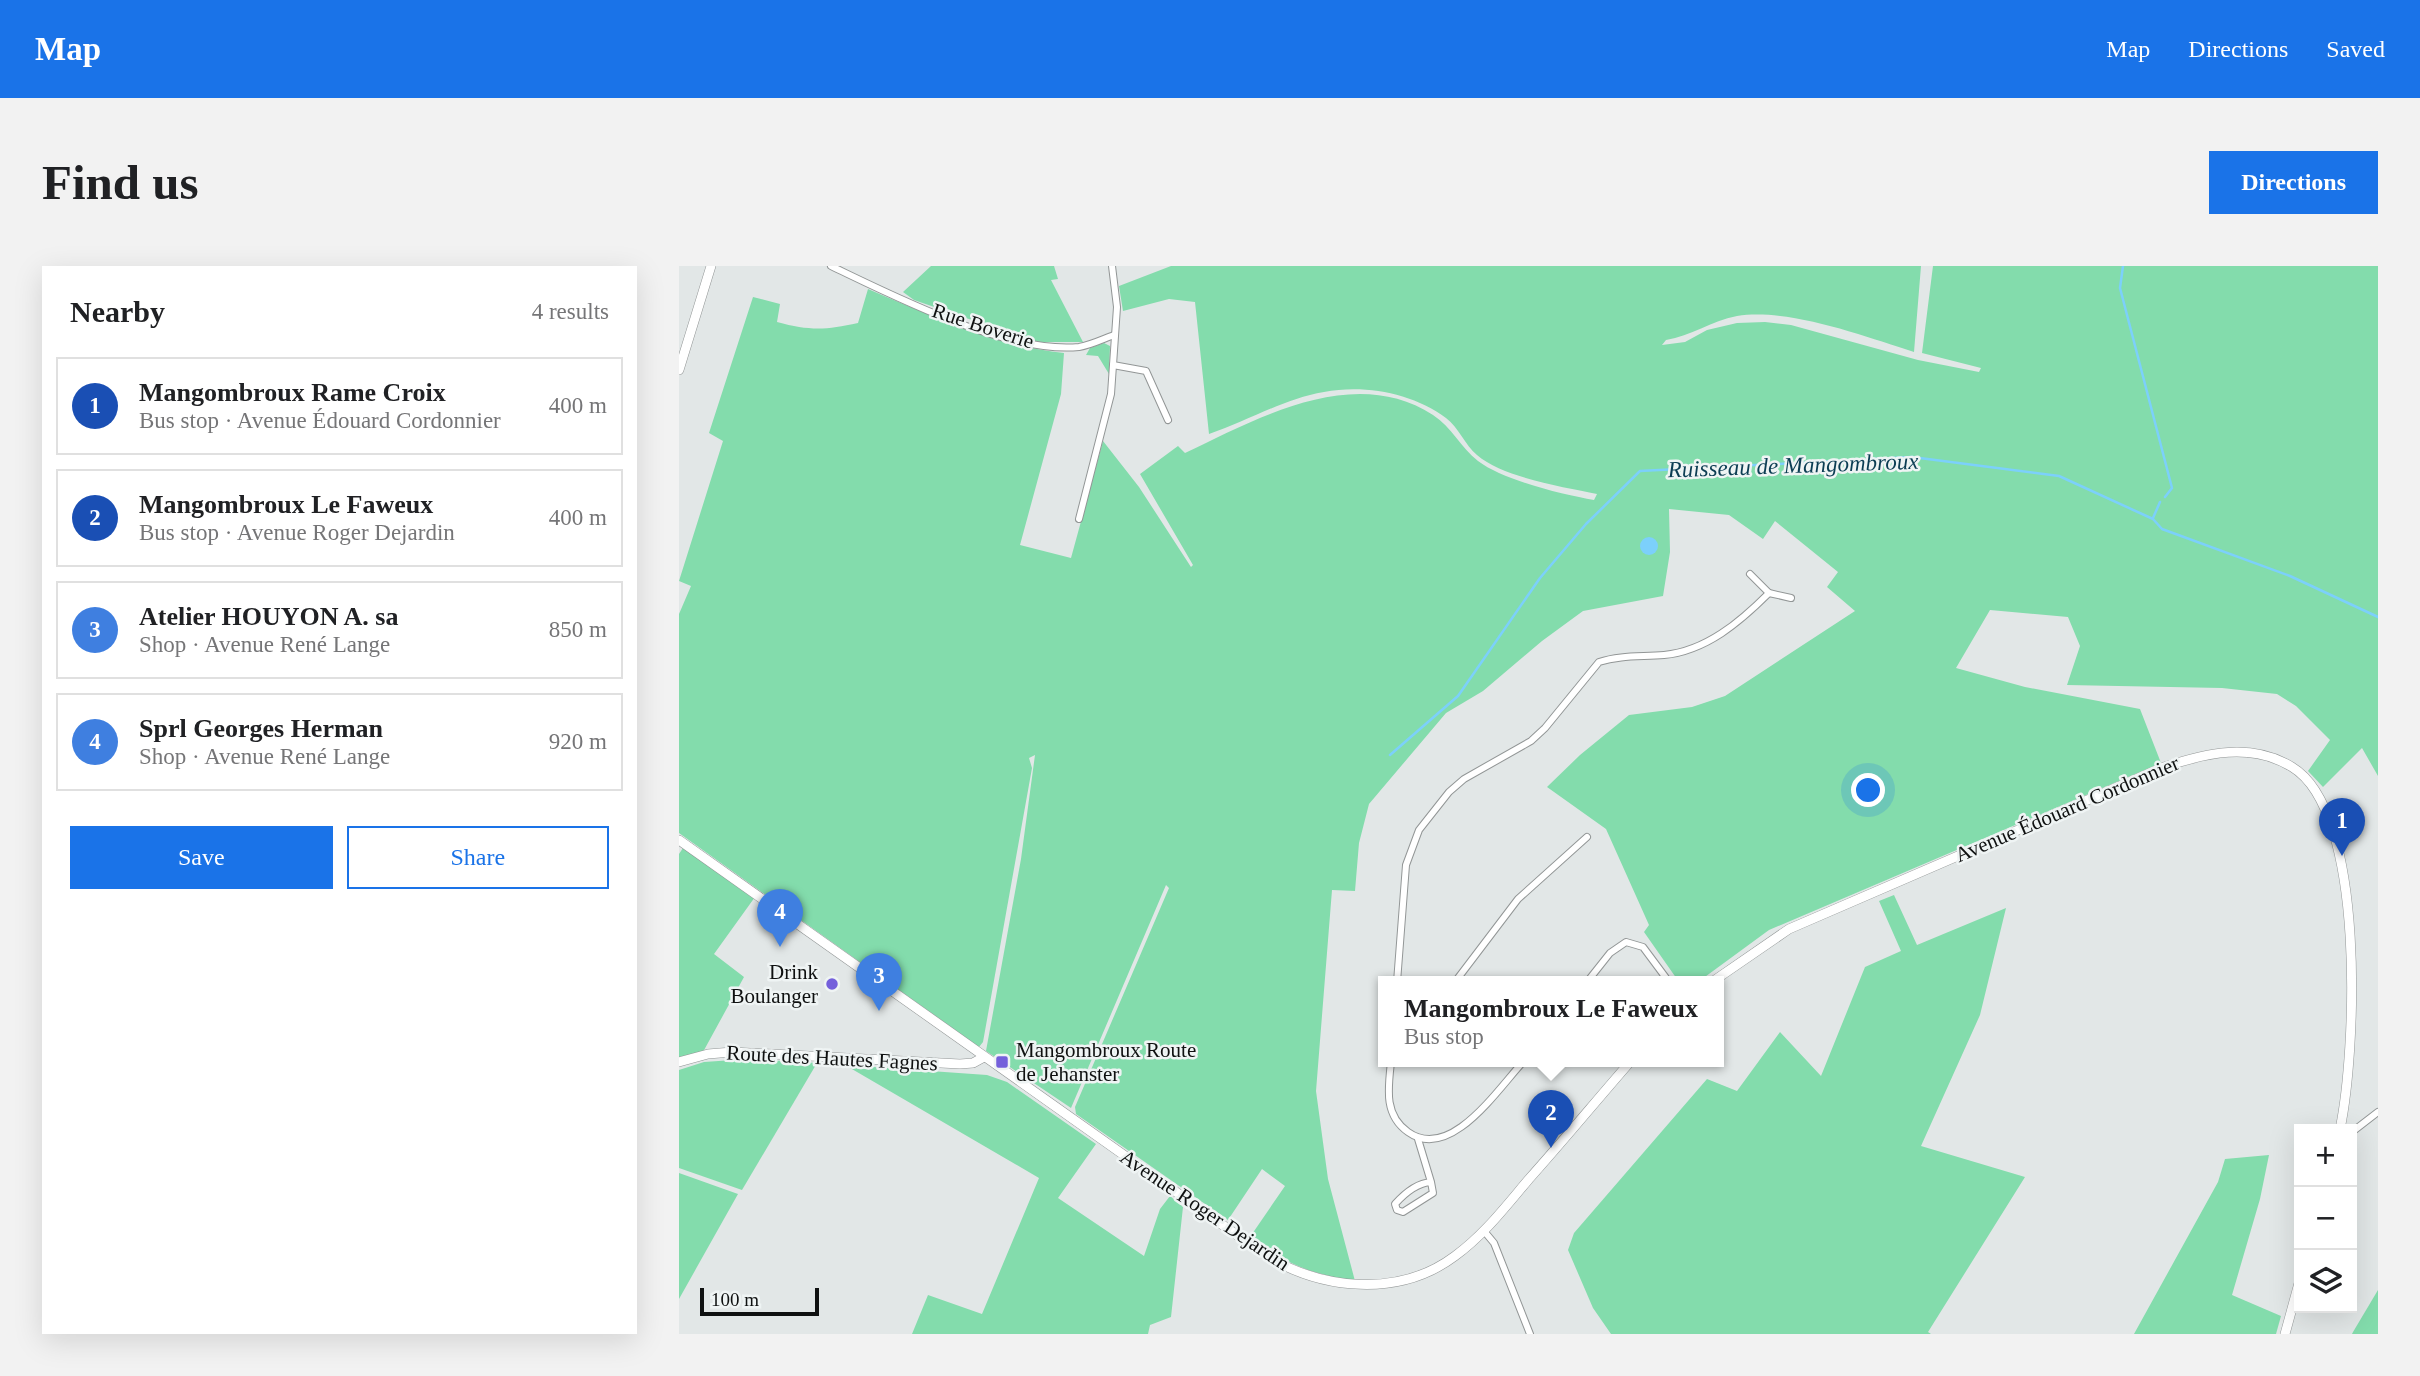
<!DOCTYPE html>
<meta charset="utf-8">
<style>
body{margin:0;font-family:Georgia,serif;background:#f2f2f2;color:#202124}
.controls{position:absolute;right:21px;bottom:21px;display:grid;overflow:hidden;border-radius:0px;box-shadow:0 7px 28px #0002}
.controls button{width:63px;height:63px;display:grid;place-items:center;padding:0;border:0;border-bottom:2px solid #e0e0e0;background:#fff;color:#202124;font:35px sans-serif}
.scale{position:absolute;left:21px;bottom:18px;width:119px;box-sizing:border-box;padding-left:7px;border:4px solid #0f1111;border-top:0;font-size:19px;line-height:24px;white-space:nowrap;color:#0f1111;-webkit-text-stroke:5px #eff4f4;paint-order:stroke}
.you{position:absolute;left:1190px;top:525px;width:24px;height:24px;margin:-18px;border:5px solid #fff;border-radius:50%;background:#1a73e8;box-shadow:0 0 0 10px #1a73e833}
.badge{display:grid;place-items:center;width:46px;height:46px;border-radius:50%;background:#1a73e8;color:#fff;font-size:23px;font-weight:700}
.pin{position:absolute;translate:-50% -58px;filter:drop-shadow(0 2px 4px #0008)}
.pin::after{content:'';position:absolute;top:37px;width:24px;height:21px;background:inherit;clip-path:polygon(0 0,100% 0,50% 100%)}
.popup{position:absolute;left:699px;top:710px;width:346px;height:91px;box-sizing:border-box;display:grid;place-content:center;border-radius:0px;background:#fff;filter:drop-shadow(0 2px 5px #0005);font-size:23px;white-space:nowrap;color:#757577}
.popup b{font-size:26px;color:#202124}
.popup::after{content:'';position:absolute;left:50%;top:100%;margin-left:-14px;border:14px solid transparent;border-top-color:#fff}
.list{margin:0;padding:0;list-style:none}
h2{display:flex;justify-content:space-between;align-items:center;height:91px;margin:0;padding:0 28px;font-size:30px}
h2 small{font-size:23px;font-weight:400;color:#757577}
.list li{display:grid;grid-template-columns:46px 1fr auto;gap:21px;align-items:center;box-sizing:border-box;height:98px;margin:0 14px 14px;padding:0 14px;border:2px solid #e0e0e0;border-radius:0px}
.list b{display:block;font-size:26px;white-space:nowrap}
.list p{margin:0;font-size:23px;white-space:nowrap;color:#757577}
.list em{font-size:23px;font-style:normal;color:#757577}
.actions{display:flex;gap:14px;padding:21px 28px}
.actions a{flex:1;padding:16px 0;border:2px solid #1a73e8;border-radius:0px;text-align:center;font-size:24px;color:#1a73e8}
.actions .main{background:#1a73e8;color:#fff}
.icon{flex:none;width:38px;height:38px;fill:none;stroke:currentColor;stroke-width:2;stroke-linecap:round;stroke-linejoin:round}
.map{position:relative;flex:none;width:1699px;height:1068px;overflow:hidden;border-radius:0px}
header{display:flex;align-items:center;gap:42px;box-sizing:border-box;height:98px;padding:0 35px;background:#1a73e8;color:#fff}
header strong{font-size:33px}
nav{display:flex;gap:38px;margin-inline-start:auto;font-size:24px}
.intro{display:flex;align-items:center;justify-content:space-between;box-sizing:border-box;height:168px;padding:0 42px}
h1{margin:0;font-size:49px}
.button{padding:18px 32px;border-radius:0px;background:#1a73e8;color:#fff;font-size:24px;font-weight:700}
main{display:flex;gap:42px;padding:0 42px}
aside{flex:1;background:#fff;border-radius:0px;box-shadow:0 7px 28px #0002}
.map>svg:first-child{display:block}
</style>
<header>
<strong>Map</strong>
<nav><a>Map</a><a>Directions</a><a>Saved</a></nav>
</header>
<div class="intro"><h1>Find us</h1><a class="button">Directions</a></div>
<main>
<aside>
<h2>Nearby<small>4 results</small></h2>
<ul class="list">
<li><span class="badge" style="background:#1a4fb4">1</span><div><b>Mangombroux Rame Croix</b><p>Bus stop · Avenue Édouard Cordonnier</p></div><em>400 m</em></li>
<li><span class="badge" style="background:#1a4fb4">2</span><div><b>Mangombroux Le Faweux</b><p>Bus stop · Avenue Roger Dejardin</p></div><em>400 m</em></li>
<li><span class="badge" style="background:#3f7fe0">3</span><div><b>Atelier HOUYON A. sa</b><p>Shop · Avenue René Lange</p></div><em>850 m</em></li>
<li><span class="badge" style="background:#3f7fe0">4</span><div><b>Sprl Georges Herman</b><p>Shop · Avenue René Lange</p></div><em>920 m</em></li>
</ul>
<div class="actions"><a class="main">Save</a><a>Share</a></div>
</aside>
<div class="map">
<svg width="1699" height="1068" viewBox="0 0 1699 1068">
<rect width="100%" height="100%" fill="#e2e7e7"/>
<g fill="#83dcac">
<path d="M 252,0 L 375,0 L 379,13 L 372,14 L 404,76 L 356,76 L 235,34 L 224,26 Z"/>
<path d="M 492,0 L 1242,0 L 1235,86 C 1184,70 1111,42 1058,50 C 1032,55 1012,70 987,74 L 983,79 L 1006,76 L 1028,64 L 1058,57 L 1086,56 L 1112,59 L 1239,94 L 1300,106 L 1302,102 L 1243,87 L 1254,0 L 1699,0 L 1699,510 L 1683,482 L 1644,521 L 1629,505 L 1651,474 L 1617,440 L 1598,428 L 1543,422 L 1388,419 L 1401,380 L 1389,351 L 1311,344 L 1277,402 L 1346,421 L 1461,443 L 1482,497 L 1090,664 L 1019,716 L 1000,716 L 965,666 L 970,659 L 927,563 L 868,521 L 901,489 L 950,449 L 1013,441 L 1046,430 L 1176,345 L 1148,321 L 1159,306 L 1096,255 L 1084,273 L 1050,249 L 990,243 L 991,286 L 984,330 L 904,345 L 863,375 L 804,425 L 767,447 L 690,538 L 680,577 L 676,625 L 653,624 L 637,825 L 649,913 L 676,1015 C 632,1008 607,998 571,971 L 606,920 L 583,903 L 549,954 L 397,848 L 396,841 L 490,622 L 487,619 L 392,842 L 307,785 L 342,593 L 356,489 L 350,492 L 353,502 L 304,776 L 300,781 L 0,567 L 0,348 L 12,320 L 0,315 L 44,175 L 30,167 L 74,31 L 101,38 L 98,56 C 131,65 147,64 179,57 L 189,23 C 253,50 316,80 385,87 L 382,128 L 341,279 L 392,292 L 424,175 L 460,221 L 512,301 L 514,299 L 461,208 L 499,180 L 506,187 C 579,152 675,98 754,149 C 773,161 782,182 799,195 C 824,214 884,229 915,234 L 918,228 C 885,221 825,212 798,189 C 786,179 780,162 767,152 C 734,127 685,118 645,126 C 604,133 569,155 530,168 L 516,36 L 490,33 L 444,45 L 440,20 Z"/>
<path d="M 425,77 L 431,80 L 430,108 L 419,90 L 407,89 L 411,82 Z"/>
<path d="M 4,582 L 76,631 L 35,688 L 65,711 L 24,786 L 0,792 L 0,588 Z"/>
<path d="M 1215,629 L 1238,679 L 1327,642 L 1301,749 L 1242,880 L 1346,911 L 1249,1066 L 1252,1068 L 932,1068 L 914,1042 L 889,984 L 895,967 L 1028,813 L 1058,825 L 1101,766 L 1142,810 L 1186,701 L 1222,685 L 1200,635 Z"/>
<path d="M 69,793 L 138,797 L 63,924 L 0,902 L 0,804 L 25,796 Z"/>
<path d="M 166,799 L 308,809 L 328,816 L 417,878 L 379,932 L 465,990 L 481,943 L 491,930 L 504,941 L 492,1051 L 471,1059 L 469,1068 L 233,1068 L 249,1029 L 303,1048 L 360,912 Z"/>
<path d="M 1590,889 L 1581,933 L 1553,1029 L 1602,1050 L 1597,1068 L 1455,1068 L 1539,916 L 1546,893 Z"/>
<path d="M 0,907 L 59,928 L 0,1033 Z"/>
<path d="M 1699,1024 L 1699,1068 L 1673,1068 L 1674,1066 Z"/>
</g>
<circle fill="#7cd0fb" cx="970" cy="280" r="9"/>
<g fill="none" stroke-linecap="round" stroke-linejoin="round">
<g stroke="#7cd0fb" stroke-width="2.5">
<path d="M 1444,0 L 1441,22 L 1493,222 L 1486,231"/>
<path d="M 1474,252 L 1481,236"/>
<path d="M 711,489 L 779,430 L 861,312 L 907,258 L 961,205 L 1233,191 L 1380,210 L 1474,253 L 1483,263 L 1611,310 L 1699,351"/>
</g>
<defs>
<g id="street">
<path d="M 152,0 C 217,31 328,88 400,81 C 412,79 424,73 435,69"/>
<path d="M 434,99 L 467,105 L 489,154"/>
<path d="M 400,253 L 432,128 L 438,41 L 433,0"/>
<path d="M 1071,308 L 1090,327 L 1112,332"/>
<path d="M 718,716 L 727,599 L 740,564 L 770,526 L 785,513 L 852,475 L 866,462 L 920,396 C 941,389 963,391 985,389 C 1027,385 1061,356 1090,327"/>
<path d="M 776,716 L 839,633 L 908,571"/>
<path d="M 908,716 L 931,687 L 947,676 L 964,681 L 990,716"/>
<path d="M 712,796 C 709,823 705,849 729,866 C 771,896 818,824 844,796"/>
<path d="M 1673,866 L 1699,846"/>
<path d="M 739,873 L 752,916 C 738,917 725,928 716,938 L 718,944 L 724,946 L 754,927 L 752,916"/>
<path d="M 805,965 L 815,977 L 851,1068"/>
</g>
<g id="secondary">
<path d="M 0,104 L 32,0"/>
<path d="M 0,574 L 586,989 C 643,1024 720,1032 776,990 C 805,969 827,940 850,913 C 884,875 917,835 951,796"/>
<path d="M 1033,716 L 1110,663 L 1485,501 C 1527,487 1572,476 1613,501 C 1688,546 1677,787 1661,863"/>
<path d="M 0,796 L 29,788 L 53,786 L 281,798 L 294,797 L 305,791"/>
<path d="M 1606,1068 L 1620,1017"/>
</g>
</defs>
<use href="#street" stroke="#929696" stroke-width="8"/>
<use href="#secondary" stroke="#929696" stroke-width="10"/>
<use href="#street" stroke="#fff" stroke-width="6"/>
<use href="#secondary" stroke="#fff" stroke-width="9"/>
</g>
<g fill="#7460db" stroke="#eff4f4" stroke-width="2.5">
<circle cx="153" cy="718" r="7"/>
<rect x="316" y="789" width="14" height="14" rx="3.5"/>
</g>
<g text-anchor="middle" stroke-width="5" stroke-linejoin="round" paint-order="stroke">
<g font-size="21" fill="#0f1111" stroke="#eff4f4">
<text transform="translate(304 60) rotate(18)" y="7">Rue Boverie</text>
<text transform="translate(1388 543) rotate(-23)" y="7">Avenue Édouard Cordonnier</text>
<text transform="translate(153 792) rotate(3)" y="7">Route des Hautes Fagnes</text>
<text transform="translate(526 944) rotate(34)" y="7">Avenue Roger Dejardin</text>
</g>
<g font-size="21" fill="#0f1111" stroke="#eff4f4" text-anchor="end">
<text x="139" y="713">Drink<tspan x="139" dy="24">Boulanger</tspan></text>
<text x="337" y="791" text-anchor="start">Mangombroux Route<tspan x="337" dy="24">de Jehanster</tspan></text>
</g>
<g font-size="23" font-style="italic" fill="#0b3d53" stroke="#eff4f4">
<text transform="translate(1114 199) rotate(-2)" y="8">Ruisseau de Mangombroux</text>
</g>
</g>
</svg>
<div class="controls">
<button>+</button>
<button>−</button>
<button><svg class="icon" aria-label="layers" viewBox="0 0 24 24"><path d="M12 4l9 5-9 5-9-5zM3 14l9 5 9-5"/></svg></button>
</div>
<div class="scale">100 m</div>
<div class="you"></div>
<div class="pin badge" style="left:1663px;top:590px;background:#1a4fb4">1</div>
<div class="pin badge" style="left:872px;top:882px;background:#1a4fb4">2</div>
<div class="popup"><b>Mangombroux Le Faweux</b>Bus stop</div>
<div class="pin badge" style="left:200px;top:745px;background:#3f7fe0">3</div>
<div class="pin badge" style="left:101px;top:681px;background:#3f7fe0">4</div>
</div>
</main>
